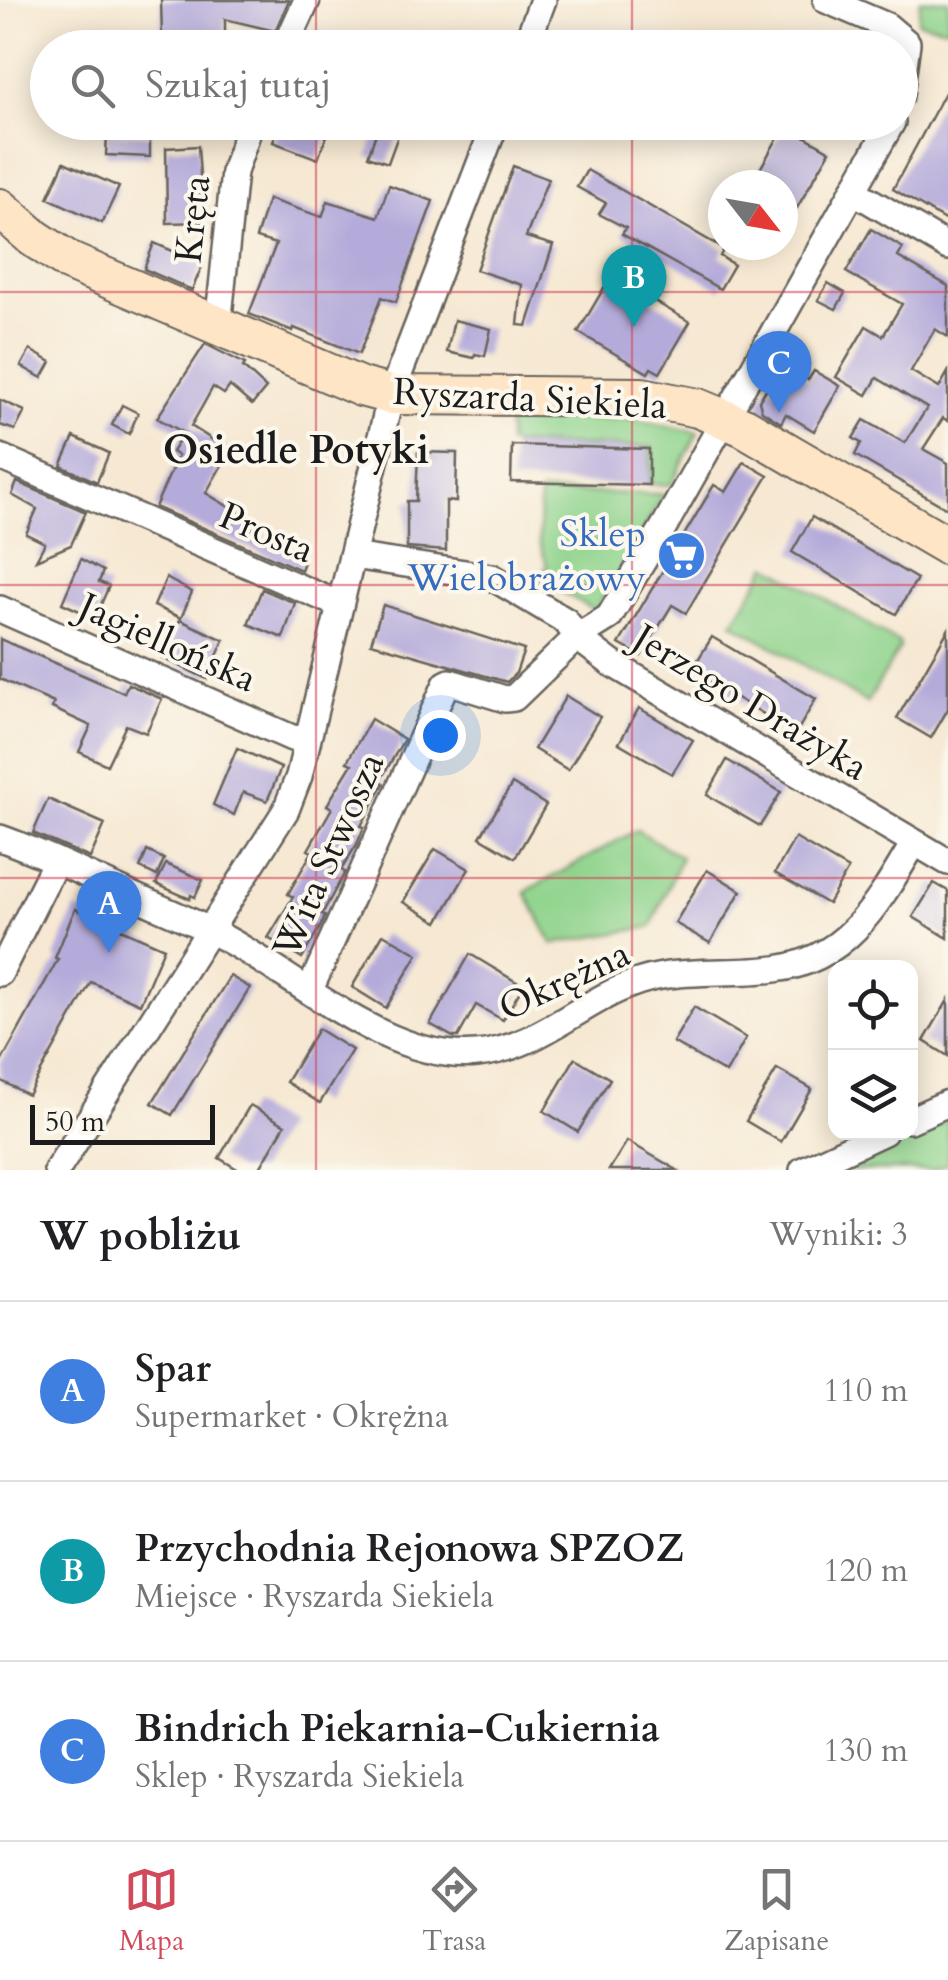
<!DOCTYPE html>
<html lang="pl">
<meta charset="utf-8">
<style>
body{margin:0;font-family:Cardo,serif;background:#f2f2f2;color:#202124}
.controls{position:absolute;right:30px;bottom:30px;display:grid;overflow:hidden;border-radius:20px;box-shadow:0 5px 25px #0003}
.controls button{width:90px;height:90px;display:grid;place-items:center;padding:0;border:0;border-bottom:2px solid #e0e0e0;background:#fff;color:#202124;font:50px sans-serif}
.compass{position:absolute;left:708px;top:170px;width:90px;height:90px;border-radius:50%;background:#fff;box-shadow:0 5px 25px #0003;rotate:121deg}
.scale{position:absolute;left:30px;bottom:25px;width:185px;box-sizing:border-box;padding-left:10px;border:5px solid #1c1c1c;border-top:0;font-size:28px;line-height:35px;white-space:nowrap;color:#1c1c1c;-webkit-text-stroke:8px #fbf7ec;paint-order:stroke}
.you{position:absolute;left:440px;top:735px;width:35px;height:35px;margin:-25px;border:8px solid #fff;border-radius:50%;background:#1a73e8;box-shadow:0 0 0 15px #1a73e833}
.badge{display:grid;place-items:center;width:65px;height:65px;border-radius:50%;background:#d1495b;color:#fff;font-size:32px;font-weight:700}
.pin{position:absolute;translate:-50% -82px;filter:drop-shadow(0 2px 5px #0008)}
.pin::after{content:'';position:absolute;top:52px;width:35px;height:30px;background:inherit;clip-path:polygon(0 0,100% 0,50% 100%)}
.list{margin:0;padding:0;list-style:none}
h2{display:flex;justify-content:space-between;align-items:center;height:130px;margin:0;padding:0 40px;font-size:42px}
h2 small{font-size:32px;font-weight:400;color:#757577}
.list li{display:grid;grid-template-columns:65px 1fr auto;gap:30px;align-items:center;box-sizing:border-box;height:180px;padding:0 40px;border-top:2px solid #e0e0e0}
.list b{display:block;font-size:38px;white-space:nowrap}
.list p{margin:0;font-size:32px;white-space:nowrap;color:#757577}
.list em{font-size:32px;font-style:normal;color:#757577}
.icon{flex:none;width:55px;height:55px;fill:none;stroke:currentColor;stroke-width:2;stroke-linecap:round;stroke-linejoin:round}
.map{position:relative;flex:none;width:948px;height:1170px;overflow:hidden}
.search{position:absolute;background:#fff;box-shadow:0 5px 25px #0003;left:30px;right:30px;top:30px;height:110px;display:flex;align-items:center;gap:25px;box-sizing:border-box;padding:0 35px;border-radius:55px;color:#757577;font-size:38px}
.sheet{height:670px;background:#fff}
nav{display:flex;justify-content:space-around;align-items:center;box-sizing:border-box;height:140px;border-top:2px solid #e0e0e0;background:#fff;font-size:28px;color:#757577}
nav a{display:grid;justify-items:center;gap:5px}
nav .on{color:#d1495b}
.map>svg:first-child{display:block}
</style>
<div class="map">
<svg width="948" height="1170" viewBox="0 0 948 1170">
<rect width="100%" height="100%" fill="#fbf7ec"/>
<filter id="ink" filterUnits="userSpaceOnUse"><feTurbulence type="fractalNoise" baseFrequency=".01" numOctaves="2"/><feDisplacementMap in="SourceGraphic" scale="20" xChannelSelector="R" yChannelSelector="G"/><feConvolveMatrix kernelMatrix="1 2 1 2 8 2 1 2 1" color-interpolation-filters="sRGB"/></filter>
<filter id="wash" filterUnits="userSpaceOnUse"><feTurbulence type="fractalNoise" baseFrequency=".0048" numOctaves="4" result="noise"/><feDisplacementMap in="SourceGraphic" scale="40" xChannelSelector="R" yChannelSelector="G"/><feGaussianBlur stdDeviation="2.25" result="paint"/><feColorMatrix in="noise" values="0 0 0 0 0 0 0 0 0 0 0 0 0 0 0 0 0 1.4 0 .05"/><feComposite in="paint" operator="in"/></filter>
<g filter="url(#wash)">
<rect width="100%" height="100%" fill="#f6e8d2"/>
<g fill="#8fd38c" stroke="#567854" stroke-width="2.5">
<path d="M 920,0 L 948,0 L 948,28 L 918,22 Z"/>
<path d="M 508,417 L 631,419 L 698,432 L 671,485 L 650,484 L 651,447 L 508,444 Z"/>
<path d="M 540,492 L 664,494 L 596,611 L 539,579 L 547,565 L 539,542 Z"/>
<path d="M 768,565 L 899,643 L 900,647 L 867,703 L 733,623 Z"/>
<path d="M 637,830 L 681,857 L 651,927 L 553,944 L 525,892 Z"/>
<path d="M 948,1119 L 948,1163 L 933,1170 L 839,1170 Z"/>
</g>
<g id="blocks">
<g fill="#b5abda">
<path d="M 161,0 L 289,0 L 275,31 L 225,19 L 225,37 L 162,37 Z"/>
<path d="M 948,87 L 948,222 L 893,189 Z"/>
<path d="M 280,122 L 332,122 L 318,159 L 273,142 Z"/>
<path d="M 380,122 L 403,122 L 388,163 L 368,156 Z"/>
<path d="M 785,125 L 830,151 L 783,232 L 783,185 L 751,185 Z"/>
<path d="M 107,132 L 150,135 L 150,157 L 106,155 Z"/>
<path d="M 198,146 L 203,222 L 167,223 L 166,148 Z"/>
<path d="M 64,162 L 119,187 L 102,223 L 48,198 Z"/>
<path d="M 513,166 L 548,179 L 526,237 L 553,245 L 527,326 L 518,325 L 522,285 L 476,270 Z"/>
<path d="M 587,170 L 724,249 L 720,256 L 734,265 L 720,289 L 622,234 L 626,228 L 599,214 L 606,203 L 577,187 Z"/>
<path d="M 389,185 L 433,201 L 396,302 L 382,297 L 359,354 L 294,328 L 293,331 L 249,314 L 276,244 L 256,238 L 268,199 L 322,217 L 328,201 L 378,217 Z"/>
<path d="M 871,229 L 903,248 L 898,257 L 948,286 L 948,337 L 935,329 L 911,371 L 939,388 L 948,372 L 948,421 L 943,418 L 923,449 L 948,463 L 948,509 L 855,455 L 861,443 L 853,438 L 864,420 L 905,443 L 927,408 L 877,378 L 867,395 L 836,377 L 866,326 L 883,336 L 902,304 L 846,272 Z"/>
<path d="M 154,243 L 203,264 L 192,290 L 144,269 Z"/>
<path d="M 611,276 L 690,322 L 660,373 L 651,368 L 648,373 L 578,332 Z"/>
<path d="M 828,283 L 845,293 L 836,309 L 818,300 Z"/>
<path d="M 454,320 L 491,329 L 485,356 L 475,354 L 474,358 L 447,352 Z"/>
<path d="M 205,344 L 245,364 L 243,367 L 266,388 L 252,405 L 230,386 L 224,394 L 213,387 L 203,405 L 191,426 L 230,451 L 206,493 L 255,523 L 249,533 L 305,559 L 301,570 L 155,507 L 178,456 L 172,452 L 184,433 L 157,418 Z"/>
<path d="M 30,350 L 51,362 L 42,378 L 21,366 Z"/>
<path d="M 789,369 L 808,380 L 814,371 L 840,386 L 814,431 L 786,414 L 781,423 L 762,411 L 759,401 L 768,386 L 777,390 Z"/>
<path d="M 0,400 L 25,411 L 15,430 L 0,425 Z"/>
<path d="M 122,405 L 138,413 L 129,434 L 112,425 Z"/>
<path d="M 74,437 L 109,453 L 97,482 L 61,466 Z"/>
<path d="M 512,445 L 649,449 L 649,485 L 511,482 Z"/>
<path d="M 418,452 L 457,453 L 456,502 L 446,501 L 446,551 L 407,548 L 407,501 L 416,501 Z"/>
<path d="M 744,462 L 768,476 L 686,613 L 672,605 L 641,656 L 619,644 L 714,485 L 726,492 Z"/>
<path d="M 17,482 L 86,512 L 71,545 L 36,560 L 45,543 L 26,534 L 37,509 L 12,495 Z"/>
<path d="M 812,517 L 917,579 L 896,614 L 792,552 Z"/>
<path d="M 81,559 L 103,571 L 99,582 L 109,586 L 95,618 L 62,603 Z"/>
<path d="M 166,578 L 192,592 L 181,618 L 154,606 Z"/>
<path d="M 262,589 L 295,603 L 283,638 L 248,624 Z"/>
<path d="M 383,605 L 524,650 L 516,673 L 507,682 L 371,643 Z"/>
<path d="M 180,620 L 224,640 L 207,679 L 163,658 Z"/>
<path d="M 948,630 L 948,709 L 931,738 L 897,718 Z"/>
<path d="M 712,637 L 816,699 L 796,733 L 691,671 Z"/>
<path d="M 0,639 L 124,693 L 128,684 L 162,699 L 146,733 L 126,725 L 107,765 L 79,752 L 91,726 L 52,708 L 54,703 L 0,679 Z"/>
<path d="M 566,696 L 600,717 L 568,770 L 534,749 Z"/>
<path d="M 639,708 L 693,740 L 672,774 L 619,743 Z"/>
<path d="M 371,719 L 404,739 L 380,781 L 384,783 L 361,826 L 364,827 L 357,844 L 341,870 L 345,872 L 322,914 L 325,916 L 320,927 L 302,958 L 268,938 L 293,897 L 288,894 L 312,852 L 308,850 L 332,808 L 327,805 L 352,764 L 347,762 Z"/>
<path d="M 237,748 L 281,768 L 267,801 L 243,792 L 234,815 L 213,805 Z"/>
<path d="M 727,760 L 781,792 L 760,826 L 707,795 Z"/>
<path d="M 512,784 L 546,805 L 515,858 L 480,837 Z"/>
<path d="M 48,799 L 105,824 L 90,858 L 33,833 Z"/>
<path d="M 795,838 L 848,869 L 828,904 L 775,873 Z"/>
<path d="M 435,849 L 469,869 L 438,922 L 403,902 Z"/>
<path d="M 147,851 L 164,859 L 157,876 L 140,868 Z"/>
<path d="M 166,864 L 203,880 L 195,897 L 191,895 L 190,899 L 156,884 Z"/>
<path d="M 707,870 L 741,891 L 710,943 L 675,923 Z"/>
<path d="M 934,883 L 948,891 L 948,938 L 913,917 Z"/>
<path d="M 75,909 L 164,948 L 140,1004 L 91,982 L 28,1095 L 0,1080 L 0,1064 L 58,959 L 55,958 Z"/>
<path d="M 383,934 L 418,954 L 386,1008 L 352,987 Z"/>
<path d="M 470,954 L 523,986 L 503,1020 L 476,1005 L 458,1037 L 453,1037 L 430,1024 Z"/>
<path d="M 230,976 L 250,988 L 172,1115 L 152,1103 Z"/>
<path d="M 948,1000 L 948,1056 L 924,1041 Z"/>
<path d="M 694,1007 L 746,1038 L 726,1073 L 673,1042 Z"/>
<path d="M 318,1029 L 352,1050 L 320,1103 L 286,1082 Z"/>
<path d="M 575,1058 L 610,1079 L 578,1132 L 544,1111 Z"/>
<path d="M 777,1069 L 812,1089 L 781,1142 L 746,1121 Z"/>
<path d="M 250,1105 L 285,1125 L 259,1170 L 239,1170 L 219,1158 Z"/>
<path d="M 627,1141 L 677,1170 L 609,1170 Z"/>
</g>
</g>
</g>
<g filter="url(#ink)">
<use href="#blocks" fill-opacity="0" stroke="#68635c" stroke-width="2.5"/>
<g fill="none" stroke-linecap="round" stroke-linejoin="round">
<defs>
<g id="street">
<path d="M 826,0 L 887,26 L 907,43 L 900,95"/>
<path d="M 285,48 L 307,0"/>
<path d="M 525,48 L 543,0"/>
<path d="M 853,191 L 948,247"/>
<path d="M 218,326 L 234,172 L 251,122"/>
<path d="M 0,457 L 340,605"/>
<path d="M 352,556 L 492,577 L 566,621 L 577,637 L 611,663 L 948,862"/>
<path d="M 0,609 L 292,738 L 307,740"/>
<path d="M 0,838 C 43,853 84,874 125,892 C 159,908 195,921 228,940 C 301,980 390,1062 477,1054 C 549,1047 592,987 662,976 C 700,970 738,974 775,969 C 849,960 880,900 914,843"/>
<path d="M 0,973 L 56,861"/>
<path d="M 310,990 L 446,684 L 450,682 L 505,699 L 514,698 L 577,637 L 609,617 L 666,523 L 892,122"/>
<path d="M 910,1120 L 948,1103"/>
<path d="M 57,1170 L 286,810 L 299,776 L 391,395 L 496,122"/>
<path d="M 803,1170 L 884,1132"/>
</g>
<path id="secondary" d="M 0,208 L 34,238 L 70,262 L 361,387 L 391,395 L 642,397 L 698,408 L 744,427 L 948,546"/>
</defs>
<use href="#street" stroke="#68635c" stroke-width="30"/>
<use href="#secondary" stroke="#68635c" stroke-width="42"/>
<use href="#street" stroke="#fff" stroke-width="25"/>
<use href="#secondary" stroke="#fee5c5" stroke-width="38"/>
</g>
</g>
<path fill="none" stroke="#d1495b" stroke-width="2.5" stroke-opacity="0.55" d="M 316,0 L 316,48M 632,0 L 632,48M 316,122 L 316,1170M 632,122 L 632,1170M 0,292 L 948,292M 0,585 L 948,585M 0,878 L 948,878"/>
<defs>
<symbol id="supermarket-disc" viewBox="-11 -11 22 22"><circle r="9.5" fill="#3f7fe0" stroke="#fbf7ec"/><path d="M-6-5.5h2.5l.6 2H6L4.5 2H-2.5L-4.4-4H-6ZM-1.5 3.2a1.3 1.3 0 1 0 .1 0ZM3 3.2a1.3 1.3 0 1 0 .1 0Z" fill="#fff"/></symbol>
</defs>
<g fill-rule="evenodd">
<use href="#supermarket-disc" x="654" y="528" width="55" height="55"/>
</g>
<g text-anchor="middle" stroke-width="8" stroke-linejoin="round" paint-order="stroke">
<g font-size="38" fill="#1c1c1c" stroke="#fbf7ec">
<text transform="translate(192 219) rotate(-84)" y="13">Kręta</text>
<text transform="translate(530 398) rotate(3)" y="13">Ryszarda Siekiela</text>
<text transform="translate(267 532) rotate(23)" y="13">Prosta</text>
<text transform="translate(168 642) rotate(24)" y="13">Jagiellońska</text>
<text transform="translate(751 702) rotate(31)" y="13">Jerzego Drażyka</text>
<text transform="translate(328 855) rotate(-66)" y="13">Wita Stwosza</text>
<text transform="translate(564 980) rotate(-25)" y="13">Okrężna</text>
</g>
<g font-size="38" fill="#366cbe" stroke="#fbf7ec" text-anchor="end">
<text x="646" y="546">Sklep<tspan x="646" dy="44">Wielobrażowy</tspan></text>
</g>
<g font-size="40" font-weight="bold" fill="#1c1c1c" stroke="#fbf7ec">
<text x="296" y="463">Osiedle Potyki</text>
</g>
</g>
</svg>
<div class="controls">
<button><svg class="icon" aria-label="locate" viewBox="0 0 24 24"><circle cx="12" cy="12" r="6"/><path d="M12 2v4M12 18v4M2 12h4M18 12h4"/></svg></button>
<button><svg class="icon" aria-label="layers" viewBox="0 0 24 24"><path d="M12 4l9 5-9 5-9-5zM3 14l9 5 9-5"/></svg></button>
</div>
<svg class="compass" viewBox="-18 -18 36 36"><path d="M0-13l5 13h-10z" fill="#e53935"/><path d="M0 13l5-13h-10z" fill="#757577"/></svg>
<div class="scale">50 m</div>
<div class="you"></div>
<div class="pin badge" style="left:109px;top:953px;background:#3f7fe0">A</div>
<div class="pin badge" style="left:634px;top:327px;background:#0f9aa8">B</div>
<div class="pin badge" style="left:779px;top:413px;background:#3f7fe0">C</div>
<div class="search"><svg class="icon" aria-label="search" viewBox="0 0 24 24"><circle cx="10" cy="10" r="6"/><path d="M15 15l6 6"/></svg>Szukaj tutaj</div>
</div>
<section class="sheet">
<h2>W pobliżu<small>Wyniki: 3</small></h2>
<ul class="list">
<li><span class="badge" style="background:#3f7fe0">A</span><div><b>Spar</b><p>Supermarket · Okrężna</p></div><em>110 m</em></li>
<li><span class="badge" style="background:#0f9aa8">B</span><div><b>Przychodnia Rejonowa SPZOZ</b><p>Miejsce · Ryszarda Siekiela</p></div><em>120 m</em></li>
<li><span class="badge" style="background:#3f7fe0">C</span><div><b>Bindrich Piekarnia-Cukiernia</b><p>Sklep · Ryszarda Siekiela</p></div><em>130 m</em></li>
</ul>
</section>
<nav>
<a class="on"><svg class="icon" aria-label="map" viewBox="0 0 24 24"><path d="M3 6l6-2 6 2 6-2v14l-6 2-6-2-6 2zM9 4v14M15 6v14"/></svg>Mapa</a>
<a><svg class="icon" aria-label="directions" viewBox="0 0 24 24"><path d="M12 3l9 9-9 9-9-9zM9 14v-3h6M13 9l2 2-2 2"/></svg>Trasa</a>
<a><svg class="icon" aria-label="saved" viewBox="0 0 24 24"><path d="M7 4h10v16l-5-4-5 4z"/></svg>Zapisane</a>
</nav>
